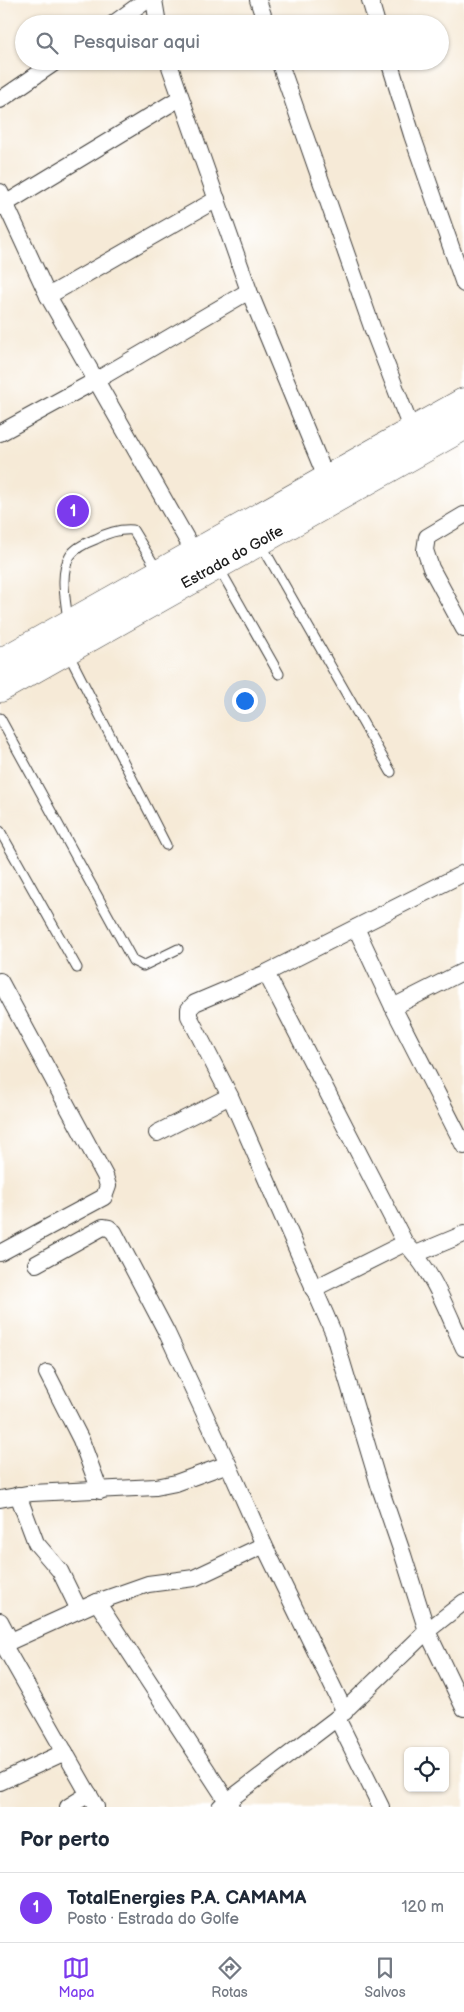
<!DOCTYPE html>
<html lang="pt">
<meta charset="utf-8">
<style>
body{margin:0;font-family:"Balsamiq Sans",sans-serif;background:#f2f2f3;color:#1f2937}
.controls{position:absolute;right:15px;bottom:15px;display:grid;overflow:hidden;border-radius:8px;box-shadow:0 1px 4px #0004}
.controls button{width:45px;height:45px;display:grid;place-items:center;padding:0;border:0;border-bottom:1px solid #e0e1e3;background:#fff;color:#1f2937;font:25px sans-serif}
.you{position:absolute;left:244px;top:700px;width:18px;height:18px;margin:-12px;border:4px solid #fff;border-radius:50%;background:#1a73e8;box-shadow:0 0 0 8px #1a73e833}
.badge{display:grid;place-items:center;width:32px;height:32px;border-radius:50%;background:#7c3aed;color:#fff;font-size:16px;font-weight:700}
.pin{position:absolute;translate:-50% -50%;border:2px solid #fff;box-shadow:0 1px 5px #0006}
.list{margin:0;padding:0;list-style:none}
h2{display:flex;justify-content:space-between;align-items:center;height:65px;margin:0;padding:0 20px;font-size:21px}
h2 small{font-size:16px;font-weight:400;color:#747a83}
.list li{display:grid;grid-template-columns:32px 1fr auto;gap:15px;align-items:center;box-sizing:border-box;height:70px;padding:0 20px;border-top:1px solid #e0e1e3}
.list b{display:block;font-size:19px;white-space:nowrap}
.list p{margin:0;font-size:16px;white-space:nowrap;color:#747a83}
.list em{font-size:16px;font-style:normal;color:#747a83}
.icon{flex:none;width:28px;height:28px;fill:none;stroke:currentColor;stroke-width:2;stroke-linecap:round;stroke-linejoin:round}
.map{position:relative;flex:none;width:464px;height:1807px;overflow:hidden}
.search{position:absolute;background:#fff;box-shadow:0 1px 4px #0004;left:15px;right:15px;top:15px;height:55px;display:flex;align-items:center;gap:12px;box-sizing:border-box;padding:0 18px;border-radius:28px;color:#747a83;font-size:19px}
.sheet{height:135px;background:#fff}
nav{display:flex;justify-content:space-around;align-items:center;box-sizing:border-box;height:70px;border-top:1px solid #e0e1e3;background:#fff;font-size:14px;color:#747a83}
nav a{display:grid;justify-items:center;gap:2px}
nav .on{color:#7c3aed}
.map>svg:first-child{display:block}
</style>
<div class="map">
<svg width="464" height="1807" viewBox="0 0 464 1807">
<rect width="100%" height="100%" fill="#fff"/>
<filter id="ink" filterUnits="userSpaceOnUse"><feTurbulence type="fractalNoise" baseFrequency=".02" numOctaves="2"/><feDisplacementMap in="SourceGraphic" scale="10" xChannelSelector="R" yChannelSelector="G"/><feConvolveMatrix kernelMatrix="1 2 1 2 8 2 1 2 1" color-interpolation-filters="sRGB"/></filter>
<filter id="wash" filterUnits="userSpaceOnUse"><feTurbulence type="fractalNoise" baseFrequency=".0096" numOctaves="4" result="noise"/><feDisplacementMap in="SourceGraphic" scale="20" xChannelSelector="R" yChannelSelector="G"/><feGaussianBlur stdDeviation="1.12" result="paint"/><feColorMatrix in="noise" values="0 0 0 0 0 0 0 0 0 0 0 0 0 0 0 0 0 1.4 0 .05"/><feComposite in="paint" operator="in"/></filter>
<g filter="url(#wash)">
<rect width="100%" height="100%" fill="#f6ead7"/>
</g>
<g filter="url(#ink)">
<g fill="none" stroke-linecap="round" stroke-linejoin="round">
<defs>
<g id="lane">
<path d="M 261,544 L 391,772"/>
<path d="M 219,568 L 279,674"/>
<path d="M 68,621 C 66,601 59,574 70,556 C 75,548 88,542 96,539 C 107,533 120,529 133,530 L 158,571"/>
<path d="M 68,653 L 166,845"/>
<path d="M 0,718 L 133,961 L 143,966 L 178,949"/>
<path d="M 0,831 L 77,968"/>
</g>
<g id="street">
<path d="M 154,0 L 158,24"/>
<path d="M 258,0 L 266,24"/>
<path d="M 370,0 L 377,24"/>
<path d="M 113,24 L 146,0"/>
<path d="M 168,61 L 249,291 L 327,480"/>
<path d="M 279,61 L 373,330 L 412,431"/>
<path d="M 389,61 L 412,135 L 464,284"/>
<path d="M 0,100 L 57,61"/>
<path d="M 0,192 L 48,296 L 195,554"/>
<path d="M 0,207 L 180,98"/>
<path d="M 48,296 L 217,199"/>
<path d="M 0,433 L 95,381 L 249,291"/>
<path d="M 464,515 L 427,537 L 425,550 L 431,568 L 464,629"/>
<path d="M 464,873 L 266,973 L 195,1003 L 189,1009 L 189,1016 L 230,1096 L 333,1332 L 379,1485 L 403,1555 L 427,1631 L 464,1708"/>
<path d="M 356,928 L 393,1007 L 464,1146"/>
<path d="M 266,973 L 405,1243 C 434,1272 447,1312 464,1348"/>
<path d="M 0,981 L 105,1176 L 108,1186 L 104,1197 L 0,1253"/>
<path d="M 393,1007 L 464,971"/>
<path d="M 157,1133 L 230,1096"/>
<path d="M 416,1254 L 464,1234"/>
<path d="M 36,1264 L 103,1227 L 109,1228 L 114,1232 L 167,1333 L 228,1464 L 264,1545 L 345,1712"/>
<path d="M 313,1289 L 405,1243"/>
<path d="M 47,1373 L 81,1440 L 100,1491"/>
<path d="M 18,1495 L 36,1543 L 60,1571 L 79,1610"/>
<path d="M 0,1499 L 32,1493 L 156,1487 L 176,1483 L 228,1464"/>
<path d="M 97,1602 L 148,1584 L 194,1578 L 264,1545"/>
<path d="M 0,1621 L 10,1640"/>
<path d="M 3,1644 L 96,1807"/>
<path d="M 0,1646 L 97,1602 L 231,1807"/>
<path d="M 337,1718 L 381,1807"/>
<path d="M 0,1782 L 65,1752"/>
<path d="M 68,1807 L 89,1794"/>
<path d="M 220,1807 L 337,1718 L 427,1631 L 464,1602"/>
</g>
<g id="highway">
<path d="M 0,663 L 464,402"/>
<path d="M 0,688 L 464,426"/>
</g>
</defs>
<use href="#lane" stroke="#3d3b38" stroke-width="11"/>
<use href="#street" stroke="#3d3b38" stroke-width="18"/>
<use href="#highway" stroke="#3d3b38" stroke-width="29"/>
<use href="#lane" stroke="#fff" stroke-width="9"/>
<use href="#street" stroke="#fff" stroke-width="16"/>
<use href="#highway" stroke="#fff" stroke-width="28"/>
</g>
</g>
<g text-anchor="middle" stroke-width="4" stroke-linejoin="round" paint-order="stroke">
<g font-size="15" fill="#1c1c1c" stroke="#fff">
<text transform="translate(232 557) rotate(-29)" y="5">Estrada do Golfe</text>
</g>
</g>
</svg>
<div class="controls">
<button><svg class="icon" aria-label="locate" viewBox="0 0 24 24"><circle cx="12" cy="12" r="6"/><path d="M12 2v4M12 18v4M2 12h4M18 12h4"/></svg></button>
</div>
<div class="you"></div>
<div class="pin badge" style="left:73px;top:511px">1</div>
<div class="search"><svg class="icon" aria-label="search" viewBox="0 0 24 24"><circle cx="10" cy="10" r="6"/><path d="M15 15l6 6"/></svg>Pesquisar aqui</div>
</div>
<section class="sheet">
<h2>Por perto<small></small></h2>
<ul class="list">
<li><span class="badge">1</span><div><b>TotalEnergies P.A. CAMAMA</b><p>Posto · Estrada do Golfe</p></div><em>120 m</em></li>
</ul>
</section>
<nav>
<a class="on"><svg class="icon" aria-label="map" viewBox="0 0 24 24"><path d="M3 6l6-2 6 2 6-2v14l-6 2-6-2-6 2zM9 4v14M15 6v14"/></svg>Mapa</a>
<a><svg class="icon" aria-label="directions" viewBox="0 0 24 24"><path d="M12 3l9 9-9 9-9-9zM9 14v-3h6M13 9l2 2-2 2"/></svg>Rotas</a>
<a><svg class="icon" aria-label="saved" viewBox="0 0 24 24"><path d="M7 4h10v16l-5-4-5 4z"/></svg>Salvos</a>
</nav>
